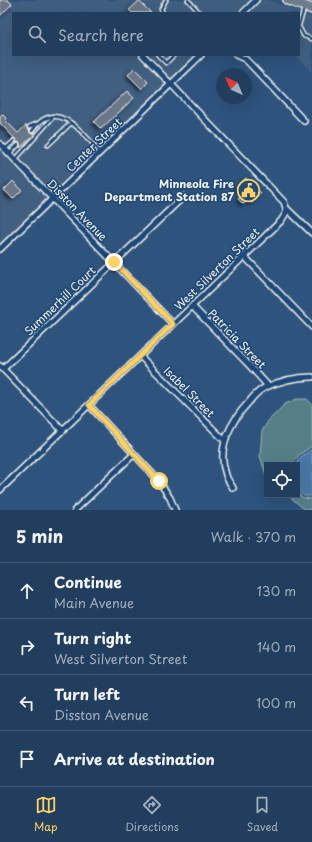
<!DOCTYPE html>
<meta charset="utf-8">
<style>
body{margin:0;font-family:"Playpen Sans",sans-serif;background:#2e4967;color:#f1f3f6}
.controls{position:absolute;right:12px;bottom:12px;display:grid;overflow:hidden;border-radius:0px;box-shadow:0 4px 16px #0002}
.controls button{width:36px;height:36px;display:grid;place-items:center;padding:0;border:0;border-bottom:1px solid #3f5773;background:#223e5e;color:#f1f3f6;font:20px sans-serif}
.compass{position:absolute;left:216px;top:68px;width:36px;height:36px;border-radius:50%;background:#223e5e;box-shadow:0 4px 16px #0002;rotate:316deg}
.stop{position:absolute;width:12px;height:12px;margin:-9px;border:3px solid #ffd166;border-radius:50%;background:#fff}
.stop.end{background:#ffd166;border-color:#fff;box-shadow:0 1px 4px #0008}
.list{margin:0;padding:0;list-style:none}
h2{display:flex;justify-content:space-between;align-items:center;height:52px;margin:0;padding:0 16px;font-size:17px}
h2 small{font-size:13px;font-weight:400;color:#a2aebc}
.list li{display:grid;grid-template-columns:26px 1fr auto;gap:12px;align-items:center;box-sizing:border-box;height:56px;padding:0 16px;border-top:1px solid #3f5773}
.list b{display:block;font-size:15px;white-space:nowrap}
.list p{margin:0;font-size:13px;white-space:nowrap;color:#a2aebc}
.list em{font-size:13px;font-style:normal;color:#a2aebc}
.icon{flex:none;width:22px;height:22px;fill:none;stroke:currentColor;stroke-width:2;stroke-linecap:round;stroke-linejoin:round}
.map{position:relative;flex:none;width:312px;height:510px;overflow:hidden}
.search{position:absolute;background:#223e5e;box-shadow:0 4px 16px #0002;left:12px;right:12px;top:12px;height:44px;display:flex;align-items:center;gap:10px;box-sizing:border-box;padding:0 14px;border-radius:0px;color:#a2aebc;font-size:15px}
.sheet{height:276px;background:#223e5e}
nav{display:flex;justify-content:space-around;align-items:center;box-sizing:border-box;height:56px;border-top:1px solid #3f5773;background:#223e5e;font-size:11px;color:#a2aebc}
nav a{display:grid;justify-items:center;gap:2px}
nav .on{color:#ffd166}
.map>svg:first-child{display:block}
</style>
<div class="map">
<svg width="312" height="510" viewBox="0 0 312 510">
<defs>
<filter id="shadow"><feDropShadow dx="-2" dy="2" stdDeviation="2" flood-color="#0009"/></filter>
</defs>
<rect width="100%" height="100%" fill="#2e537d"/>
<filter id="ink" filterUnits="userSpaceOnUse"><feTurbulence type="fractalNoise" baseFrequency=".025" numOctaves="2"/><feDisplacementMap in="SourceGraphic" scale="8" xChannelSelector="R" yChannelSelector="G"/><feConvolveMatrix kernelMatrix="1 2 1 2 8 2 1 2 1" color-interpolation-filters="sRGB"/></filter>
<g filter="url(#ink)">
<g fill="#405e81">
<path d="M 0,0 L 252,0 L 239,13 L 13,13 L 13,55 L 139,55 L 167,84 L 52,194 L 0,140 Z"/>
<path d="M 260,0 L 268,0 L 312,17 L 312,73 L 295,55 L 299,55 L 299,13 L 248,13 Z"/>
<path d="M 146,55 L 197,55 L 171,80 Z"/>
<path d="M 0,148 L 48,198 L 0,244 Z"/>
</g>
<g fill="#547e86" stroke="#a4b8b7">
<path d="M 297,399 L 307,399 L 312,404 L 312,446 L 299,455 L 292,465 L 267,465 L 267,478 L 260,456 L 262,431 L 269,420 L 285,404 Z"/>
<path d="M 297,492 L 303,498 L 312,499 L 312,510 L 304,509 L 288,495 L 297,495 Z"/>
</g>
<path fill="#4a77a5" stroke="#8ea8c0" d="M 312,449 L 312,496 L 304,496 L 297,489 L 297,465 L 295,465 L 301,457 Z"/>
<g fill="#6a7789" stroke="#f4f1e8" filter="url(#shadow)">
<path d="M 0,0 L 8,0 L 12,4 L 0,16 Z"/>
<path d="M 139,1 L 151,13 L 132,13 L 129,10 Z"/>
<path d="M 134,68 L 148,82 L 142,89 L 128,75 Z"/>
<path d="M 127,91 L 134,98 L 101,129 L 94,122 Z"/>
<path d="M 2,114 L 7,119 L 5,120 L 18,133 L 26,125 L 27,128 L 30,130 L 30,133 L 35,134 L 20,148 L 20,143 L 18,142 L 16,143 L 16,140 L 12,139 L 14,138 L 0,123 L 0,116 Z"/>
<path d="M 246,178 L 261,193 L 252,203 L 249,200 L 243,204 L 238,199 L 243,194 L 236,187 Z"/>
<path d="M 13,181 L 22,190 L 13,199 L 4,190 Z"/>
</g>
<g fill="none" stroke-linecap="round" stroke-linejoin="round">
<defs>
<g id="lane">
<path d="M 188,0 L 200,13"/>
<path d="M 163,13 L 161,9 L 166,0"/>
<path d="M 299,25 L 304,9"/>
<path d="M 299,27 L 304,36 L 312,39"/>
<path d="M 158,55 L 166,63 L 174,55"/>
<path d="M 29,127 L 36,124"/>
<path d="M 32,131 C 56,96 82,132 100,152"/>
<path d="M 48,145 L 71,123"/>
<path d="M 5,149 L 14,141"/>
<path d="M 10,153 L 18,145"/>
<path d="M 15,160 L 54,116"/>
</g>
<g id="street">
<path d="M 243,13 L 256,0"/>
<path d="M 143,55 L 284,202 L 286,208 L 312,233"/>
<path d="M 236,55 L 245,59 L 251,65 L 304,121"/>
<path d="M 0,144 L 173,324"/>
<path d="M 0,249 L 201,55"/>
<path d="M 244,256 L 312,327"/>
<path d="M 192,306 L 250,366 L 268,386"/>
<path d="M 140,356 L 225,441"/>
<path d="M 0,366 L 63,431"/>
<path d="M 3,369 L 183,197"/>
<path d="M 89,405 L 159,481 L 170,498 L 175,510"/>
<path d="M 233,488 C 231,484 227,480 226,475 C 216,448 231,421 249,402 C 253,397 258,391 264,388 C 279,381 296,377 312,377"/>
<path d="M 0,490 L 281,221 L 286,213 L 286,208"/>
<path d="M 75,510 L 134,454"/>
</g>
<path id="highway" d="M 288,0 L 312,9"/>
</defs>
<use href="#lane" stroke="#f4f1e8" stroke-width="5.5"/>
<use href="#street" stroke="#f4f1e8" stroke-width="8"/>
<use href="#highway" stroke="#f4f1e8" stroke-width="12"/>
<use href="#lane" stroke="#1f4a7a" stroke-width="2.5"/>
<use href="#street" stroke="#1f4a7a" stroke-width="5"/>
<use href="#highway" stroke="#6d7d8c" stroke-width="9"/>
</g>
</g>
<g fill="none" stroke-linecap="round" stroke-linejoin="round" filter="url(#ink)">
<path stroke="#ffd166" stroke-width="5" d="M 114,262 L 173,324 L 89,405 L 159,481"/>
</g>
<defs>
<symbol id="civic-ring" viewBox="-11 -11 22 22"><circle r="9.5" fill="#1f4a7a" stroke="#ffd166" stroke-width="1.5"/><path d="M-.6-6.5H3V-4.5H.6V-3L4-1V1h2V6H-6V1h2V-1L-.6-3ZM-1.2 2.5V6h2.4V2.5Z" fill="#ffd166"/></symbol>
</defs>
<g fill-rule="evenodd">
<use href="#civic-ring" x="236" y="178" width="25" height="25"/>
</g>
<g text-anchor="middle" stroke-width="3.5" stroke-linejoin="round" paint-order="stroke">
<g font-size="11" fill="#f4f1e8" stroke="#1f4a7a">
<text transform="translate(94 145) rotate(-44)" y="4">Center Street</text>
<text transform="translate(77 210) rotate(46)" y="4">Disston Avenue</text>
<text transform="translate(217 269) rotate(-44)" y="4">West Silverton Street</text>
<text transform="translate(60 301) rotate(-44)" y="4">Summerhill Court</text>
<text transform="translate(237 339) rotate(46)" y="4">Patricia Street</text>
<text transform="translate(189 392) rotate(45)" y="4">Isabel Street</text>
</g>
<g font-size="11" font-weight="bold" fill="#f4f1e8" stroke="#1f4a7a" text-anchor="end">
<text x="234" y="188">Minneola Fire<tspan x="234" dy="13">Department Station 87</tspan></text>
</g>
</g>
</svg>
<div class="controls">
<button><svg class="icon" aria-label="locate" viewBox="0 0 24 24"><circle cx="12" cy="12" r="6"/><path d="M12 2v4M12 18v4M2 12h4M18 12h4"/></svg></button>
</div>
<svg class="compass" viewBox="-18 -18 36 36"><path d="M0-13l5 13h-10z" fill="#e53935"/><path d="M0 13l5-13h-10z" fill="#a2aebc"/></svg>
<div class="stop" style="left:159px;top:481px"></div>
<div class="stop end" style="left:114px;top:262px"></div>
<div class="search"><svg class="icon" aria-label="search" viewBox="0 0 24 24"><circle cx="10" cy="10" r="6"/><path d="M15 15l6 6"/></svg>Search here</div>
</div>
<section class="sheet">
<h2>5 min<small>Walk · 370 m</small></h2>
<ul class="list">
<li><svg class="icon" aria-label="ahead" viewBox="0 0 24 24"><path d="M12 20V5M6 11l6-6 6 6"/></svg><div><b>Continue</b><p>Main Avenue</p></div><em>130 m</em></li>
<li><svg class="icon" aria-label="right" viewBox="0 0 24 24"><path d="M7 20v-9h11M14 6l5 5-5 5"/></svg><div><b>Turn right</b><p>West Silverton Street</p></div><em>140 m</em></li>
<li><svg class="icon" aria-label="left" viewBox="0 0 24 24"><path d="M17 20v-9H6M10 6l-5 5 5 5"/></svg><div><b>Turn left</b><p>Disston Avenue</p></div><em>100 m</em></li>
<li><svg class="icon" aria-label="arrive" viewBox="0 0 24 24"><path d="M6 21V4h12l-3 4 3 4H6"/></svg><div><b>Arrive at destination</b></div></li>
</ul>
</section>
<nav>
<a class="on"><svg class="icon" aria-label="map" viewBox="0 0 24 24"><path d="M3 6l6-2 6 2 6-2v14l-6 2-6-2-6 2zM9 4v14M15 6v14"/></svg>Map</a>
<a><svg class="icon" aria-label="directions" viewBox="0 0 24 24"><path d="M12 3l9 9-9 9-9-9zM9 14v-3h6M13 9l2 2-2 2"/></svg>Directions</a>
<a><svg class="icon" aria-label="saved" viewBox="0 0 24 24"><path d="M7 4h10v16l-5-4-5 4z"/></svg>Saved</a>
</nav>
